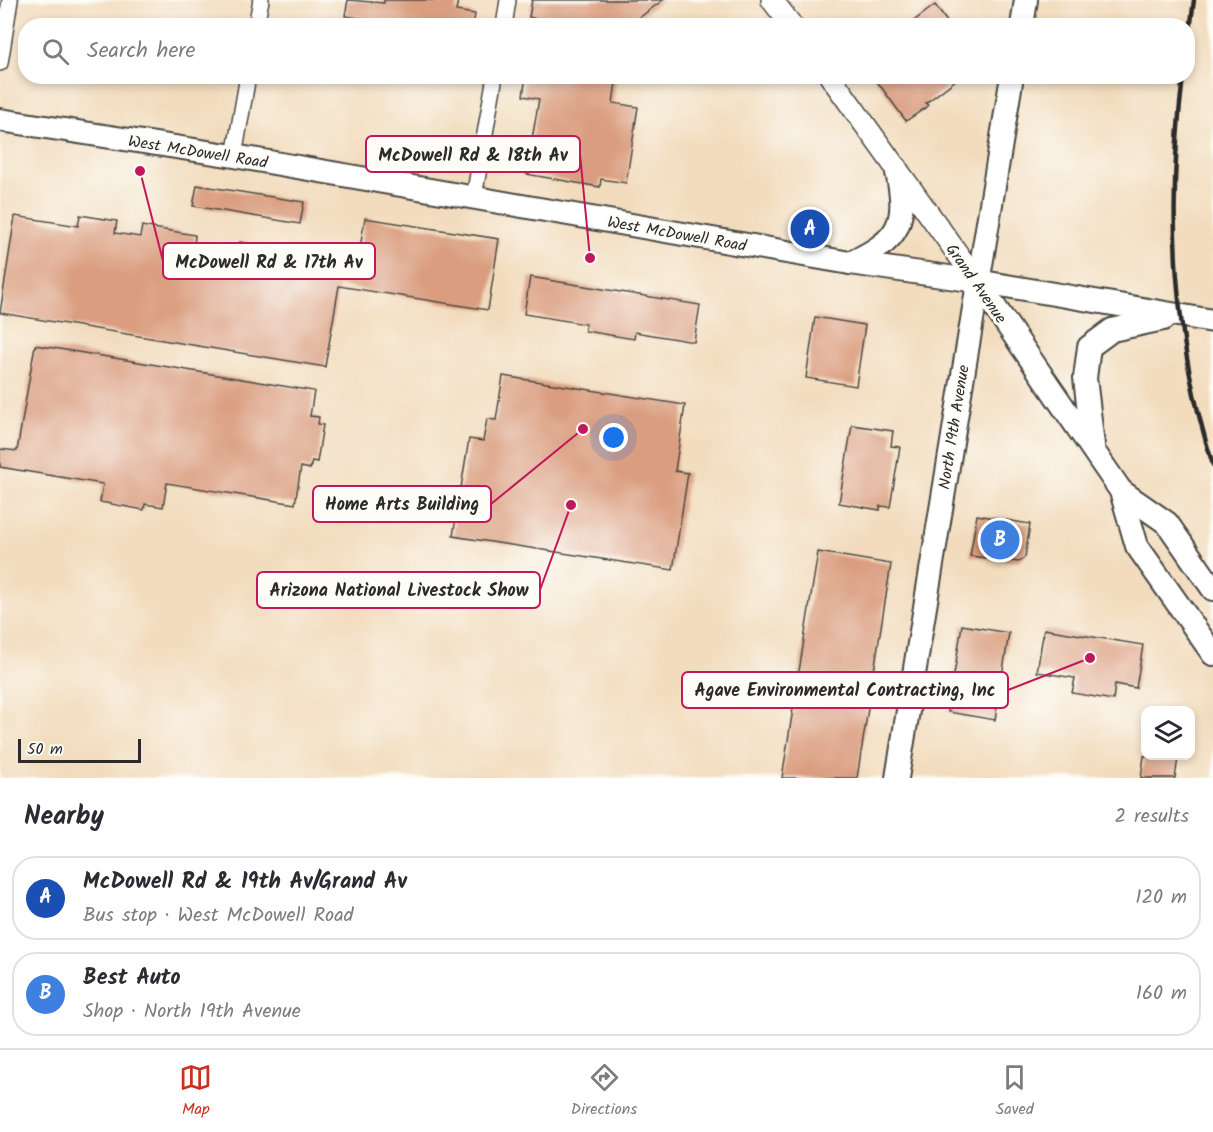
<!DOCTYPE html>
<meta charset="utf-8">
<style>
body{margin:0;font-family:Kalam,sans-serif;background:#f2f2f3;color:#2b2b33}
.controls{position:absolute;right:18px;bottom:18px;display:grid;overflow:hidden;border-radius:12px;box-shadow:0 3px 9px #0003}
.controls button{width:54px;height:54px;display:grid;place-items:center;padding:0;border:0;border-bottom:2px solid #e1e1e2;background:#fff;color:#2b2b33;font:30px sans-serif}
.scale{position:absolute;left:18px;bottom:15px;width:123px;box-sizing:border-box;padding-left:6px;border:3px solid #2b2b2b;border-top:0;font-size:16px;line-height:21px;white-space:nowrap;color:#2b2b2b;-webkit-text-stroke:4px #fdfcf7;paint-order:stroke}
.you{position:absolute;left:614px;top:438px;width:21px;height:21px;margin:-15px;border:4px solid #fff;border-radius:50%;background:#1a73e8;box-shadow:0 0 0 9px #1a73e833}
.badge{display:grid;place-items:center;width:39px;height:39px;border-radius:50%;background:#c8321e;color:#fff;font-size:20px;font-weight:700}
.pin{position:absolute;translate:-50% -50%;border:3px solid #fff;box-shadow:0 2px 6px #0006}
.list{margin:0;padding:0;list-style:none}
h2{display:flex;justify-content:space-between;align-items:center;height:78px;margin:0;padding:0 24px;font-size:26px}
h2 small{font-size:20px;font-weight:400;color:#7c7c81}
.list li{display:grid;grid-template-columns:39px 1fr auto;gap:18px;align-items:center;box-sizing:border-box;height:84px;margin:0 12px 12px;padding:0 12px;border:2px solid #e1e1e2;border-radius:24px}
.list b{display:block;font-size:22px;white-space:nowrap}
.list p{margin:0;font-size:20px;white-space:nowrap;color:#7c7c81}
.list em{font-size:20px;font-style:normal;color:#7c7c81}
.icon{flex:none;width:33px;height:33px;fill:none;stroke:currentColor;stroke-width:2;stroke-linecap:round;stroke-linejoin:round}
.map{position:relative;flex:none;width:1213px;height:778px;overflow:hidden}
.search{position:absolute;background:#fff;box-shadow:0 3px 9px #0003;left:18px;right:18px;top:18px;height:66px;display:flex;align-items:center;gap:15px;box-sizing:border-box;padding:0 21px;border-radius:24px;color:#7c7c81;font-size:22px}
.sheet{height:270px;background:#fff}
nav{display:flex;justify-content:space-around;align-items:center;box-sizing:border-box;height:84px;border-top:2px solid #e1e1e2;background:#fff;font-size:16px;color:#7c7c81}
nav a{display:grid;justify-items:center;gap:3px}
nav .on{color:#c8321e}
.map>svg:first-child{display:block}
</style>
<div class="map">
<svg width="1213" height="778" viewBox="0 0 1213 778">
<rect width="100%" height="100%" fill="#fdfcf7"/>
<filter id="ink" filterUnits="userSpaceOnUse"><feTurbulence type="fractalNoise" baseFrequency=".0167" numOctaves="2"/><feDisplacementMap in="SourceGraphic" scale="12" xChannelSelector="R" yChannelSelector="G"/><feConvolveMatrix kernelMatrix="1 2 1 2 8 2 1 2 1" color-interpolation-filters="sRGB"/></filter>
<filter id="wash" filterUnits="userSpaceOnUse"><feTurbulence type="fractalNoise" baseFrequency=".008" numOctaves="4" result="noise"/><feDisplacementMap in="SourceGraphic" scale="24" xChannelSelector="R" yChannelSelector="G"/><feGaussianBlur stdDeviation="1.35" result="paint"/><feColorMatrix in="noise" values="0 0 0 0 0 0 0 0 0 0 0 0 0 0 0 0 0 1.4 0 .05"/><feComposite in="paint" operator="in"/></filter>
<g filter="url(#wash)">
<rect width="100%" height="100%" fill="#f2dcbd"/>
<g id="blocks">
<g fill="#da9d7f">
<path d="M 348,0 L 384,3 L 384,0 L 458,0 L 456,11 L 475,14 L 473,26 L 410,26 L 345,16 Z"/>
<path d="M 532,0 L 663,0 L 628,26 L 535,26 L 536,19 L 529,17 Z"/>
<path d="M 935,5 L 950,26 L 907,26 Z"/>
<path d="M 526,76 L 617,76 L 613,103 L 638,107 L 626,183 L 601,179 L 600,187 L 526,174 L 539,99 L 523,96 Z"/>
<path d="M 873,76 L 961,76 L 926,103 L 928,106 L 906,121 Z"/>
<path d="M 197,185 L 304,202 L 300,224 L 193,206 Z"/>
<path d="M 80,215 L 117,221 L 115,233 L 140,237 L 142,226 L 195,235 L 194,246 L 238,253 L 240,242 L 274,248 L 273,258 L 356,272 L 365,218 L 499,239 L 488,310 L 339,286 L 325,367 L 0,313 L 15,216 L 78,226 Z"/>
<path d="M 530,277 L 700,305 L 694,342 L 635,332 L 634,339 L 585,331 L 586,324 L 524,314 Z"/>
<path d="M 815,317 L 865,325 L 856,386 L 806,378 Z"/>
<path d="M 35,345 L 314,391 L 310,416 L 319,417 L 318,424 L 323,425 L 317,462 L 312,461 L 310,469 L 301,467 L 295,504 L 167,483 L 163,507 L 145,504 L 144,510 L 100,502 L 103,484 L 0,467 L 0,449 L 17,451 Z"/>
<path d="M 503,376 L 685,405 L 675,471 L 688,473 L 673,570 L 453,536 L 469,439 L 483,441 L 487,419 L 496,420 Z"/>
<path d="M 852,425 L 893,431 L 891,446 L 900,447 L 890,507 L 880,506 L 880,510 L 839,503 Z"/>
<path d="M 977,515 L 1030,524 L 1025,557 L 1019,562 L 970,556 Z"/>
<path d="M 818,552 L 891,564 L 857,778 L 782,778 Z"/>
<path d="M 962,625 L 1009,633 L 995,720 L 948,712 Z"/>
<path d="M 1044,629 L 1143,645 L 1136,688 L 1115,684 L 1113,700 L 1072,693 L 1075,678 L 1037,672 Z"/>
<path d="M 1144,756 L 1178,758 L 1175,778 L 1141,778 Z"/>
</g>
</g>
</g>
<g filter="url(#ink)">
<use href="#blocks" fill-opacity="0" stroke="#494641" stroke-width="1.5"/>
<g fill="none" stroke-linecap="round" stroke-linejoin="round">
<defs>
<g id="minor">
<path d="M 256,26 L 261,0"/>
<path d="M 504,26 L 508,0"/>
<path d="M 0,63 L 10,0"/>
<path d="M 234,156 L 248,76"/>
<path d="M 474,197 L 495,76"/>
</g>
<g id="secondary">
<path d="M 772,0 L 792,26"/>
<path d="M 830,76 L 977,281"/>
</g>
<g id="primary">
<path d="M 1022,26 L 1026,0"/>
<path d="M 0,120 L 234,156 L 850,263 L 977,281 L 1213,321"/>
<path d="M 850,263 C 900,240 909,223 896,168"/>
<path d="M 977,281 L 1121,491 L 1137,546 L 1213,654"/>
<path d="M 1093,445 L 1085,378 L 1089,347 L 1112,330 L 1163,319"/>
<path d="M 1121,491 L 1167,523 L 1213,589"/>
<path d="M 897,778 L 1012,76"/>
</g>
</defs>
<use href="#minor" stroke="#494641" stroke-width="18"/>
<use href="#secondary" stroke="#494641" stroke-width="24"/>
<use href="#primary" stroke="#494641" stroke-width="26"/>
<use href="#minor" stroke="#fff" stroke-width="15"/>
<use href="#secondary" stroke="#fff" stroke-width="21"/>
<use href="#primary" stroke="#fff" stroke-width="22"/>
<g stroke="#2b2b2b" stroke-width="4.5">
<path d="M 1188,45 L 1194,0"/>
<path d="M 1183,76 C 1167,210 1172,336 1213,465"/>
</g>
</g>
</g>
<g text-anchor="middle" stroke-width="6" stroke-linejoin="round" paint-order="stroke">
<g font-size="16" fill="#2b2b2b" stroke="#fdfcf7">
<text transform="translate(198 151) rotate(9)" y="6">West McDowell Road</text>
<text transform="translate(677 233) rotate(10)" y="6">West McDowell Road</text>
<text transform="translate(977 283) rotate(55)" y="6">Grand Avenue</text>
<text transform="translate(953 427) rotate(-81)" y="6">North 19th Avenue</text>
</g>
</g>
<path fill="none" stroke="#c2185b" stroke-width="2" d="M590 258L580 154M140 171L163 261M583 429L491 504M571 505L540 590M1090 658L1008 690"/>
<g fill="#c2185b" stroke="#fdfcf7" stroke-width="2">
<circle cx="590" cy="258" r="6"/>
<circle cx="140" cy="171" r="6"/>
<circle cx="583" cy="429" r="6"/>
<circle cx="571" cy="505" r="6"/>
<circle cx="1090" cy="658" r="6"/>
</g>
<g fill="#fdfcf7" stroke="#c2185b" stroke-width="2">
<rect x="366" y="136" width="214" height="36" rx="6"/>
<rect x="163" y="243" width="212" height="36" rx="6"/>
<rect x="313" y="486" width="178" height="36" rx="6"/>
<rect x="257" y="572" width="283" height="36" rx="6"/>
<rect x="682" y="672" width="326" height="36" rx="6"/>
</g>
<g font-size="18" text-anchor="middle" font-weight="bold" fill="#2b2b2b">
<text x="473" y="161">McDowell Rd &amp; 18th Av</text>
<text x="269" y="268">McDowell Rd &amp; 17th Av</text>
<text x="402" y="510">Home Arts Building</text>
<text x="399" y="596">Arizona National Livestock Show</text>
<text x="845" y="696">Agave Environmental Contracting, Inc</text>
</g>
</svg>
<div class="controls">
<button><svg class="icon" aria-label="layers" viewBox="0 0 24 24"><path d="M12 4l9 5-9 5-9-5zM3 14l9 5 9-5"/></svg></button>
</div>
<div class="scale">50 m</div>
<div class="you"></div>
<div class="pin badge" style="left:810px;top:229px;background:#1a4fb4">A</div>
<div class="pin badge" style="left:1000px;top:540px;background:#3f7fe0">B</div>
<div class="search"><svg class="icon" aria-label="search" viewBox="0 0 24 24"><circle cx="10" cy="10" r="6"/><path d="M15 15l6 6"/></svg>Search here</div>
</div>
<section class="sheet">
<h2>Nearby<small>2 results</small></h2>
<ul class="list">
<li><span class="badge" style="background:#1a4fb4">A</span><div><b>McDowell Rd &amp; 19th Av/Grand Av</b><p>Bus stop · West McDowell Road</p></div><em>120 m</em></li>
<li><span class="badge" style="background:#3f7fe0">B</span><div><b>Best Auto</b><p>Shop · North 19th Avenue</p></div><em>160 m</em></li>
</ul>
</section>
<nav>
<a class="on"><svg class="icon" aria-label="map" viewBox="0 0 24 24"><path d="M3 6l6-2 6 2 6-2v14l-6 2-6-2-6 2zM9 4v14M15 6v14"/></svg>Map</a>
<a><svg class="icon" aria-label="directions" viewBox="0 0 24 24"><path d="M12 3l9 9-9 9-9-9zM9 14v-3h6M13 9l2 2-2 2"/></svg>Directions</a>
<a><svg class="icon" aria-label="saved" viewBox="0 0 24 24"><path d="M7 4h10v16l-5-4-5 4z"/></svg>Saved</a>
</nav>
